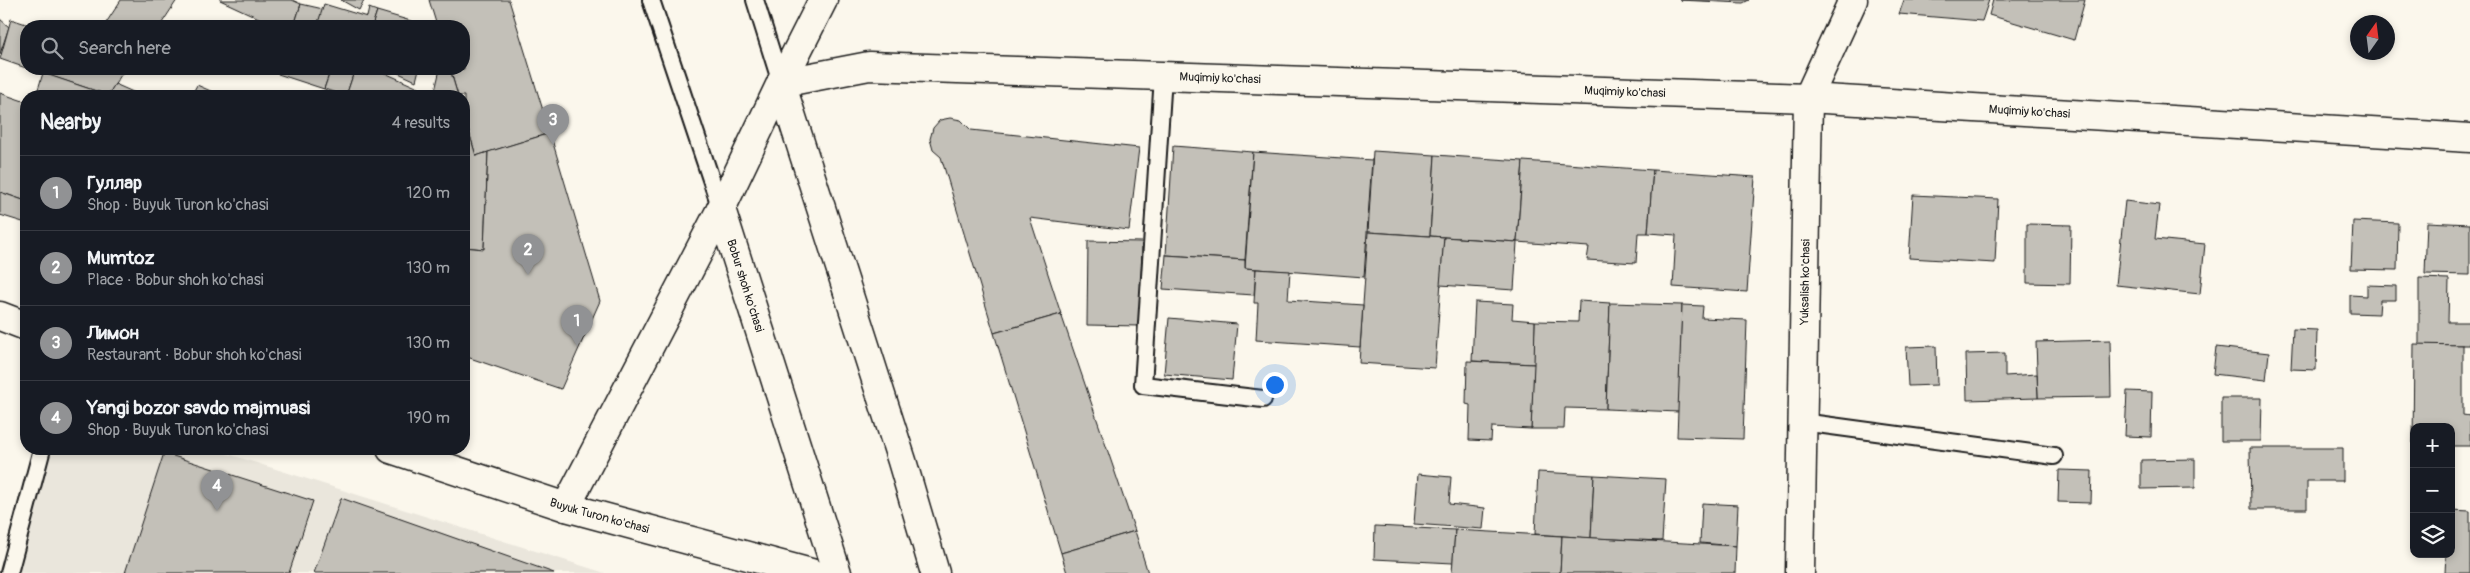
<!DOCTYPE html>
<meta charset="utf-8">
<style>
body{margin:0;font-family:Pangolin,sans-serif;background:#20242c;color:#f1f3f6}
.controls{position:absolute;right:15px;bottom:15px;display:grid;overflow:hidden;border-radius:10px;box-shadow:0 2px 8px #0003}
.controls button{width:45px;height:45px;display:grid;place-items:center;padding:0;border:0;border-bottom:1px solid #363941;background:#171b24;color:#f1f3f6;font:25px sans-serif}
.compass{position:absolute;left:2350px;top:15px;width:45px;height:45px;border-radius:50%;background:#171b24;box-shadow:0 2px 8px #0003;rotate:14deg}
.you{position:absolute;left:1274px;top:384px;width:18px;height:18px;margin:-12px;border:4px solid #fff;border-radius:50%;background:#1a73e8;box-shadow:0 0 0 8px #1a73e833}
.badge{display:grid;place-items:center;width:32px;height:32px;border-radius:50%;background:#919294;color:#fff;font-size:16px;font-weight:700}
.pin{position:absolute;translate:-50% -41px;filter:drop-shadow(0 1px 2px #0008)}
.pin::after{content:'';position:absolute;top:26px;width:18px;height:15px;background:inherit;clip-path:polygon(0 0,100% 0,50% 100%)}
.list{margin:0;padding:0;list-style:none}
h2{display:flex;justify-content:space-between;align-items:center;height:65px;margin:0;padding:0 20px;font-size:21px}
h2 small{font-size:16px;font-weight:400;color:#9ea1a6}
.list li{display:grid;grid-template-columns:32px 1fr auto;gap:15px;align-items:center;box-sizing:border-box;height:75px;padding:0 20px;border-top:1px solid #363941}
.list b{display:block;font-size:19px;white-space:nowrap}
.list p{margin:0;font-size:16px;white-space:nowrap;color:#9ea1a6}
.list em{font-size:16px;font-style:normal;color:#9ea1a6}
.icon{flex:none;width:28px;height:28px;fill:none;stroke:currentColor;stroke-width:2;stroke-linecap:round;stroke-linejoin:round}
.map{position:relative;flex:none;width:2470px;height:573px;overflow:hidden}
.search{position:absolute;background:#171b24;box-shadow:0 2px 8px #0003;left:20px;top:20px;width:450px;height:55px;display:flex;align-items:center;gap:12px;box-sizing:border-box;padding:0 18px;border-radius:20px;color:#9ea1a6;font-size:19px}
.panel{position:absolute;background:#171b24;box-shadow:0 2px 8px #0003;left:20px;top:90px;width:450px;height:365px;border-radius:20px}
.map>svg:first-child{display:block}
</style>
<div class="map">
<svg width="2470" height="573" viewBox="0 0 2470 573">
<rect width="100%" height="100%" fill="#fbf7ec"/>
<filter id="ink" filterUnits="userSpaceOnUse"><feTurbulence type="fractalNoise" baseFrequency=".02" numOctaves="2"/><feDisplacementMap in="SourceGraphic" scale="10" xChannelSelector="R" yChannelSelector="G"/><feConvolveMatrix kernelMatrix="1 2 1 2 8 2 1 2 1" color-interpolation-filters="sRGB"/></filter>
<g filter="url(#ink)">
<path fill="#eae6dc" d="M 41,449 L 212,449 L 605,573 L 10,573 Z"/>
<g fill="#c3c0b8" stroke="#1c1c1c">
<path d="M 121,0 L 177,0 L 160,26 L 104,26 Z"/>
<path d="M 220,0 L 292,0 L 301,4 L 294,26 L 276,26 Z"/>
<path d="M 341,0 L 364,0 L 359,10 Z"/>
<path d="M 429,0 L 509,0 L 550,133 L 476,156 L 464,115 L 464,96 L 458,96 L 450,69 L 464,69 L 464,26 L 437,26 Z"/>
<path d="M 1679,0 L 1749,0 L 1743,3 Z"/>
<path d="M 1904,0 L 1989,0 L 1982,21 L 1899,14 Z"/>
<path d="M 1993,0 L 2085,0 L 2074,40 L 1989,15 Z"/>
<path d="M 301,4 L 323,9 L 317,26 L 294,26 Z"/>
<path d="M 324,4 L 367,17 L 369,8 L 377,11 L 372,26 L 317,26 Z"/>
<path d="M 377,11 L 428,26 L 372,26 Z"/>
<path d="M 0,19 L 9,27 L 0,54 Z"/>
<path d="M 11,19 L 32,26 L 26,26 L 26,68 L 0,59 Z"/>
<path d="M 30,69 L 125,69 L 108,95 Z"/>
<path d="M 280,69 L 331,69 L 324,89 L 278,74 Z"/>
<path d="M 331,69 L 355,69 L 346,96 L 324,89 Z"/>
<path d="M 355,69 L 376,69 L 434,95 L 440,69 L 450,69 L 458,96 L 346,96 Z"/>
<path d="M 390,69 L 419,69 L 416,81 Z"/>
<path d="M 43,73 L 108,95 L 111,96 L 36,96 Z"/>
<path d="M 115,84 L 142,96 L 111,96 L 108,95 Z"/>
<path d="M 197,85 L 222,96 L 191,96 Z"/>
<path d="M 0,93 L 26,102 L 26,201 L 0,192 Z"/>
<path d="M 464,115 L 476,156 L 488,152 L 484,249 L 464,247 Z"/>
<path d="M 950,118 L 961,120 L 971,130 L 1139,148 L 1129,230 L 1030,218 L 1061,314 L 994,333 L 941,157 L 933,150 L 930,139 L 933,128 L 940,120 Z"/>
<path d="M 550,133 L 600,301 L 561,389 L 464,356 L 464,247 L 484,249 L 488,152 Z"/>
<path d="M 1173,146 L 1253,152 L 1245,260 L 1166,255 Z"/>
<path d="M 1373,151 L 1435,155 L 1430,236 L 1368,232 Z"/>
<path d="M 1253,152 L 1372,160 L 1364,277 L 1245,268 Z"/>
<path d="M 1435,155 L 1523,161 L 1517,242 L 1430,236 Z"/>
<path d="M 1523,161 L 1653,170 L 1648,233 L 1638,233 L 1636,263 L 1587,260 L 1589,247 L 1517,242 Z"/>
<path d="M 1653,170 L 1755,177 L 1747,292 L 1673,287 L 1676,235 L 1648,233 Z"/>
<path d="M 0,192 L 26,201 L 26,223 L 0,215 Z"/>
<path d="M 1913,195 L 1998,199 L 1995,263 L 1909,258 Z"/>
<path d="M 2125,201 L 2159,205 L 2155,239 L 2205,244 L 2200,294 L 2116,285 Z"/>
<path d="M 2353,221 L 2398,223 L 2397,270 L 2351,269 Z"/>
<path d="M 2427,222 L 2470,224 L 2470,275 L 2425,274 Z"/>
<path d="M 2027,224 L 2071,225 L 2070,284 L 2027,283 Z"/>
<path d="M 1368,232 L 1444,237 L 1435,368 L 1359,363 Z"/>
<path d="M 1444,237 L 1517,242 L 1514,290 L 1440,285 Z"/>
<path d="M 1088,241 L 1142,242 L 1140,326 L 1087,325 Z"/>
<path d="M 1166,255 L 1245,260 L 1245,268 L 1256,269 L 1254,295 L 1163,289 Z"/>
<path d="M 1256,269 L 1290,271 L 1288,300 L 1363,305 L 1360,347 L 1256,340 L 1258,303 L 1254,303 Z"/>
<path d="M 2419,278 L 2449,279 L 2448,322 L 2470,322 L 2470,345 L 2419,345 Z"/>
<path d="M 2367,285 L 2396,286 L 2396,300 L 2380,300 L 2379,314 L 2350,313 L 2350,295 L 2367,296 Z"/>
<path d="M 1579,301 L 1610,303 L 1606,409 L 1565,408 L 1564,429 L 1531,429 L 1535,321 L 1578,322 Z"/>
<path d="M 1475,302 L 1513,304 L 1512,319 L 1535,321 L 1534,364 L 1472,361 Z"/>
<path d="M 1610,303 L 1682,305 L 1679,412 L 1606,409 Z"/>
<path d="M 1682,305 L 1703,306 L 1702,318 L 1747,320 L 1743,439 L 1677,437 Z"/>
<path d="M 1061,314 L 1135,531 L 1061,553 L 994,333 Z"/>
<path d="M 1169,318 L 1237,324 L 1232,380 L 1164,374 Z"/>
<path d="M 2293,329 L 2317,330 L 2316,370 L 2291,369 Z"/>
<path d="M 2110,340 L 2111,397 L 2038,398 L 2036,342 Z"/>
<path d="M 2414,344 L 2463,345 L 2463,415 L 2470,416 L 2470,446 L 2451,446 L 2451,427 L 2414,427 L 2413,446 Z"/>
<path d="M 1936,346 L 1937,385 L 1908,386 L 1906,347 Z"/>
<path d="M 2216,347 L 2269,353 L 2266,380 L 2213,374 Z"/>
<path d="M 2005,353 L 2005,376 L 2037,374 L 2038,398 L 1967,400 L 1966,354 Z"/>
<path d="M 1467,361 L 1534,364 L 1531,429 L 1492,427 L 1491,441 L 1469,440 L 1470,405 L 1466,404 Z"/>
<path d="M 2127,391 L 2152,392 L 2151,437 L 2125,436 Z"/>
<path d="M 2221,398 L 2262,398 L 2261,441 L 2221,441 Z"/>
<path d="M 2250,448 L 2343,448 L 2343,481 L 2307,481 L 2307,509 L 2251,509 Z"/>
<path d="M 164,453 L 313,501 L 289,573 L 125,573 Z"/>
<path d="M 2195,459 L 2195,488 L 2141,489 L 2141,460 Z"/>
<path d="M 2059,470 L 2092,471 L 2091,503 L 2058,502 Z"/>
<path d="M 1538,472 L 1594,475 L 1591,538 L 1535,534 Z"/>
<path d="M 1418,474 L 1451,477 L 1449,504 L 1485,508 L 1483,529 L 1414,524 Z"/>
<path d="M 1594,475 L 1666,479 L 1662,541 L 1591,538 Z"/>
<path d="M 341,498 L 554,573 L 314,573 Z"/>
<path d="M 1702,503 L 1738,505 L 1736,546 L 1700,543 Z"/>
<path d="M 2451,510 L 2470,511 L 2470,573 L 2445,573 L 2446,554 L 2451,554 Z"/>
<path d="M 1375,526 L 1455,530 L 1453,563 L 1374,559 Z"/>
<path d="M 1455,530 L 1562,536 L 1560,573 L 1452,573 Z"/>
<path d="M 1135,531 L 1148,573 L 1067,573 L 1061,553 Z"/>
<path d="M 1562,536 L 1736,546 L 1735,573 L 1560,573 Z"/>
</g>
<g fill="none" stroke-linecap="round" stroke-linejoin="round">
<defs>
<g id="service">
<path d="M 651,0 L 721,209"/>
<path d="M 755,0 L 781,83"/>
<path d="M 1163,76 L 1143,385 L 1263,399"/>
<path d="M 1802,422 L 2054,456"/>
<path d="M 9,573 L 42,449"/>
</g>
<g id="minor">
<path d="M 566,507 L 721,209"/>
<path id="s1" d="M 1800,573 L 1808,98 L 1853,0"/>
</g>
<g id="tertiary">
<path id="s2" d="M 781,83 L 869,66 L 1808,98 L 2470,138"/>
<path d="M 781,83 L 823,0"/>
<path d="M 0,316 L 26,326"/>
<path id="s3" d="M 391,449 L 566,507 L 811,573"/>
</g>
<g id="primary">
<path id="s4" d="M 781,83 L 721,209 L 837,573"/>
<path d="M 781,83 L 902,461 L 935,573"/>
</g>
</defs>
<use href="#service" stroke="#1c1c1c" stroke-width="20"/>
<use href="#minor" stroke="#1c1c1c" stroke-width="31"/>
<use href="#tertiary" stroke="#1c1c1c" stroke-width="31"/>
<use href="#primary" stroke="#1c1c1c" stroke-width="31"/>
<use href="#service" stroke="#fbf7ec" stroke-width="16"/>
<use href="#minor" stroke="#fbf7ec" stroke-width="28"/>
<use href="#tertiary" stroke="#fbf7ec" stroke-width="28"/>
<use href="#primary" stroke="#fbf7ec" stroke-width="28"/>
</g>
</g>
<g text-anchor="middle" stroke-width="5" stroke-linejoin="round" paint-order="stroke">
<g font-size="12" fill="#1c1c1c" stroke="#fbf7ec">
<text dy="4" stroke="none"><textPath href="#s2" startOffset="441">Muqimiy ko'chasi</textPath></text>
<text dy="4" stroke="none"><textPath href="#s2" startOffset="846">Muqimiy ko'chasi</textPath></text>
<text dy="4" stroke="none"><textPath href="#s2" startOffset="1251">Muqimiy ko'chasi</textPath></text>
<text dy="4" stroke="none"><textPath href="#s1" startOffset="291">Yuksalish ko'chasi</textPath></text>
<text dy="4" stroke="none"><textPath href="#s4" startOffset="220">Bobur shoh ko'chasi</textPath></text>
<text dy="4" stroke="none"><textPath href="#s3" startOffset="219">Buyuk Turon ko'chasi</textPath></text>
</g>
</g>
</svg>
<div class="controls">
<button>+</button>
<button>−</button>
<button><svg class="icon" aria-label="layers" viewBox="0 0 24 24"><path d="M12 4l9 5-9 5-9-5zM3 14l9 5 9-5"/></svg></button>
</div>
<svg class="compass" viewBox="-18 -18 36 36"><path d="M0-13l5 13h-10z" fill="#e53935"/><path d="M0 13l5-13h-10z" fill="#9ea1a6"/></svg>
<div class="you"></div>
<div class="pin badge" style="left:577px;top:346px">1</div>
<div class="pin badge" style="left:528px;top:275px">2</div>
<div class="pin badge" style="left:553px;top:145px">3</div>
<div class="pin badge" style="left:217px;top:511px">4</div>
<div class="search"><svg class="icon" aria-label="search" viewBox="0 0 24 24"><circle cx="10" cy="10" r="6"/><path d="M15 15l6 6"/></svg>Search here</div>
<section class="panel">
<h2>Nearby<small>4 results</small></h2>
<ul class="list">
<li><span class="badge">1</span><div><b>Гуллар</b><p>Shop · Buyuk Turon ko'chasi</p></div><em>120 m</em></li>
<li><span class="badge">2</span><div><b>Mumtoz</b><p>Place · Bobur shoh ko'chasi</p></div><em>130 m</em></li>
<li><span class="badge">3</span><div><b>Лимон</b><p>Restaurant · Bobur shoh ko'chasi</p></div><em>130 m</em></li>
<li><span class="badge">4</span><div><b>Yangi bozor savdo majmuasi</b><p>Shop · Buyuk Turon ko'chasi</p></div><em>190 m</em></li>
</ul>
</section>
</div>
